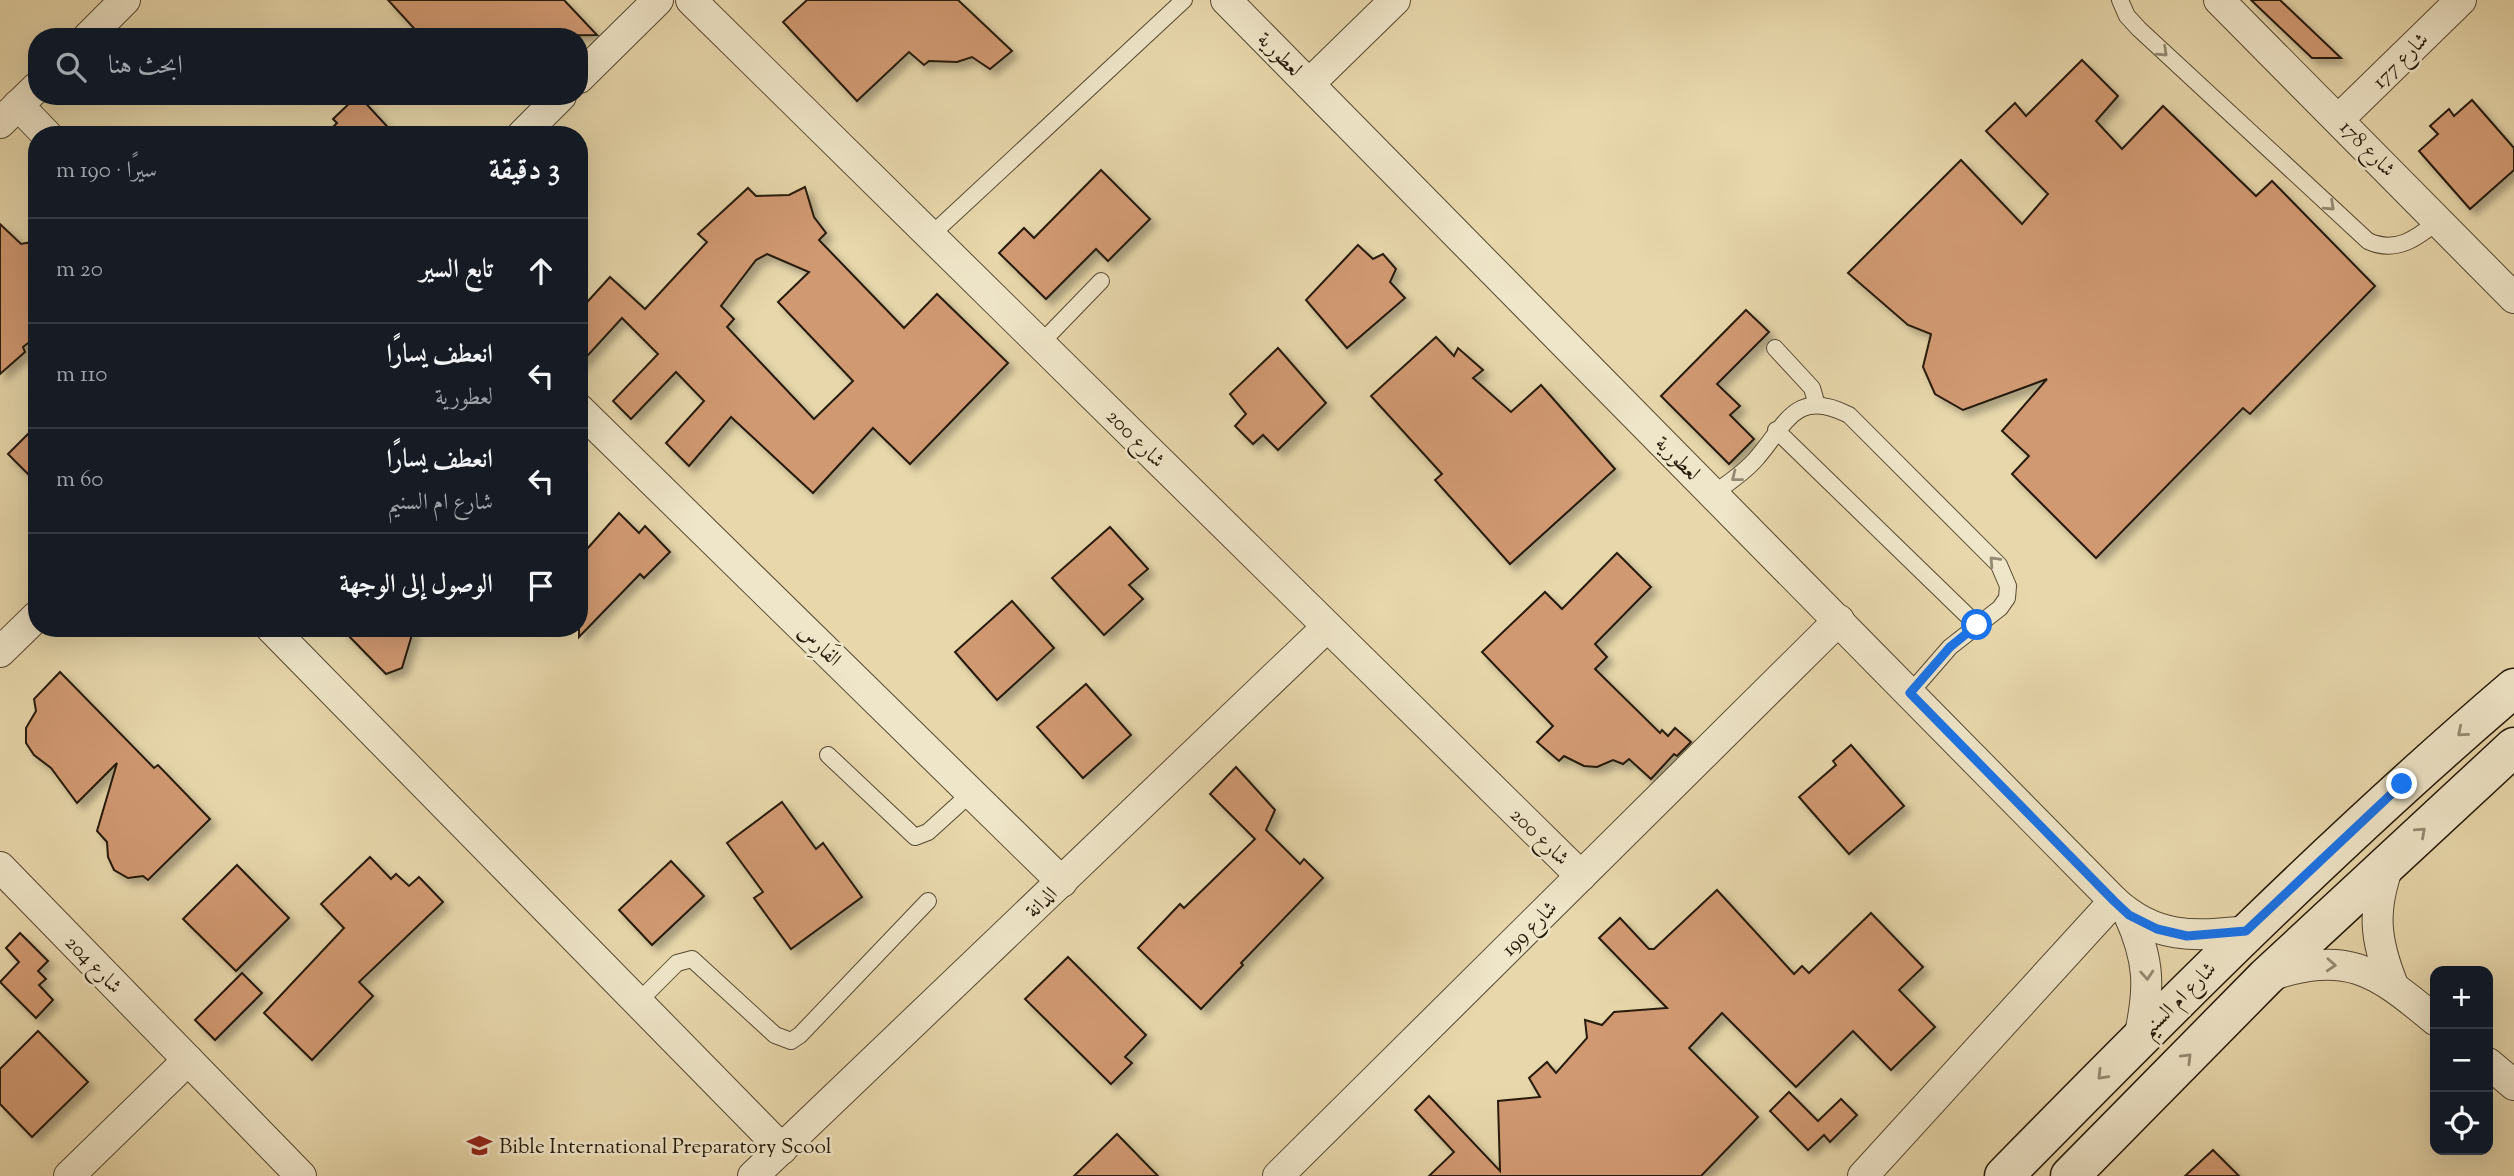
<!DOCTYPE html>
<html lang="ar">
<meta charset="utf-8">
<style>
body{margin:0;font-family:"Sorts Mill Goudy",Amiri,serif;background:#20242c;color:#f1f3f6;direction:rtl}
.controls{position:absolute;right:21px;bottom:21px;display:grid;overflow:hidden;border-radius:14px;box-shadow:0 7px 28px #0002}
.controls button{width:63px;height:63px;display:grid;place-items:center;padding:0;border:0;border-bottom:2px solid #363941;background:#171b24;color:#f1f3f6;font:35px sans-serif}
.stop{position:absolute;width:21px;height:21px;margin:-16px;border:5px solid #1a73e8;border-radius:50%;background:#fff}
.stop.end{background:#1a73e8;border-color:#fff;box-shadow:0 2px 7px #0008}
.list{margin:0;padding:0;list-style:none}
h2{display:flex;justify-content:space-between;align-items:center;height:91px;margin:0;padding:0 28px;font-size:30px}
h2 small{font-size:23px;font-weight:400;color:#9ea1a6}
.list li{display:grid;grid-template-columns:46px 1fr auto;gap:21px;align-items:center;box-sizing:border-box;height:105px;padding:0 28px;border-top:2px solid #363941}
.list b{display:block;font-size:26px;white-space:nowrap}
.list p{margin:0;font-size:23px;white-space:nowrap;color:#9ea1a6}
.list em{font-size:23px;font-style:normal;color:#9ea1a6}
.icon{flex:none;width:38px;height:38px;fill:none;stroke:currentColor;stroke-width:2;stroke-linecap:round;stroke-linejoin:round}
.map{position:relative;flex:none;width:2514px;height:1176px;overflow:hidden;direction:ltr}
.search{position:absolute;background:#171b24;box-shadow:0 7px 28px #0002;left:28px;top:28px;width:560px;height:77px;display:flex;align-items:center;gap:18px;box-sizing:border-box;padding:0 24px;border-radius:28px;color:#9ea1a6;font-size:26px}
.panel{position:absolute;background:#171b24;box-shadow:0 7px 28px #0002;left:28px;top:126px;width:560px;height:511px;border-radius:28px;direction:rtl}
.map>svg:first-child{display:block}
</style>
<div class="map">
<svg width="2514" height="1176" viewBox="0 0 2514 1176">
<defs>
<filter id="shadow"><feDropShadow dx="6" dy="6" stdDeviation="3.5" flood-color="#0004"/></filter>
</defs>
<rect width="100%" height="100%" fill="#e7d7ab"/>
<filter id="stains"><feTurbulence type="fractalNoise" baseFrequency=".00286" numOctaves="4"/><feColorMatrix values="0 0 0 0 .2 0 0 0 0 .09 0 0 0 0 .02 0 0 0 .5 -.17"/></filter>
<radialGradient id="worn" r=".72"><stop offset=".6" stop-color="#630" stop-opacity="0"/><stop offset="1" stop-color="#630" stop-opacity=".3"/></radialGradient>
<g fill="#d19972" stroke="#261a09" stroke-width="2" fill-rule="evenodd" filter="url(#shadow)">
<path d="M 388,0 L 564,0 L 597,35 L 422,37 Z"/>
<path d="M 807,0 L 958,0 L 1012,51 L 990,69 L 972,57 L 957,62 L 929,61 L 924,65 L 909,52 L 857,101 L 783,22 Z"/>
<path d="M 2251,0 L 2280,0 L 2341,58 L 2312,58 Z"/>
<path d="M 2082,60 L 2118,96 L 2096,121 L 2122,149 L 2163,106 L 2256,196 L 2272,181 L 2375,286 L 2250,414 L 2243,408 L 2096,558 L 2012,474 L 2029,456 L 2002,431 L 2047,379 L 1963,410 L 1935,394 L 1923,367 L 1931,334 L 1908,325 L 1848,273 L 1961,160 L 2022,224 L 2048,194 L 1986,131 L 2015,103 L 2026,116 Z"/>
<path d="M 357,96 L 359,96 L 395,135 L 325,135 L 337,123 L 333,119 Z"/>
<path d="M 2472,100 L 2514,148 L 2514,170 L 2470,209 L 2419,151 L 2438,134 L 2430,126 L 2449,109 L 2454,116 Z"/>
<path d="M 1101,170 L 1150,219 L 1108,261 L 1096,249 L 1046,299 L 999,253 L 1024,228 L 1034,238 Z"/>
<path d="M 805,187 L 814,217 L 826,233 L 819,240 L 904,328 L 937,294 L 1008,363 L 910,464 L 873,428 L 813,493 L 731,417 L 689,466 L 666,443 L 704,401 L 676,372 L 631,419 L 613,401 L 658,354 L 622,318 L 579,365 L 579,311 L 610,277 L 645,309 L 707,242 L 698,234 L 748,188 L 756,196 L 789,195 ZM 767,254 L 809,272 L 778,302 L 853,381 L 814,419 L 727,327 L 734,319 L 721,306 L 756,260 Z"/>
<path d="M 0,224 L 21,244 L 37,241 L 37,336 L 23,347 L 25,352 L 0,374 Z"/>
<path d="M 1358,245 L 1373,259 L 1383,254 L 1396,269 L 1390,282 L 1405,298 L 1347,348 L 1306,300 Z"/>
<path d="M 1746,310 L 1769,332 L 1717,384 L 1740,406 L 1730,415 L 1754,439 L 1729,464 L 1661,396 Z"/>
<path d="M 1436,337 L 1454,356 L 1458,348 L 1483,370 L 1473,378 L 1511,412 L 1541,385 L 1615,469 L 1510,564 L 1435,480 L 1442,474 L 1371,396 Z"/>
<path d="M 1278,348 L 1326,403 L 1278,450 L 1263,435 L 1253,444 L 1235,426 L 1246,414 L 1230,394 Z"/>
<path d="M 37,425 L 37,483 L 8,454 Z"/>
<path d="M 619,513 L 639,533 L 645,526 L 670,552 L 644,578 L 640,574 L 579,637 L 579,558 Z"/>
<path d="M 1110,527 L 1148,569 L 1129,585 L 1143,599 L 1104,635 L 1052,578 Z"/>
<path d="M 1617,553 L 1651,587 L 1595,644 L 1607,657 L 1595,669 L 1660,733 L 1662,730 L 1668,736 L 1675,728 L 1691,742 L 1677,756 L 1674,754 L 1651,779 L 1629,759 L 1623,764 L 1613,760 L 1597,767 L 1584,766 L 1564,756 L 1559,761 L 1537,742 L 1553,726 L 1482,652 L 1545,592 L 1562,609 Z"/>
<path d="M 1012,601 L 1054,648 L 997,700 L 955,652 Z"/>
<path d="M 341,628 L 414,628 L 402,668 L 386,674 Z"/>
<path d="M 60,672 L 154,768 L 158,765 L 210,819 L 148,880 L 143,876 L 128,878 L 114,870 L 108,857 L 107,842 L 97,831 L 117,763 L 77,803 L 51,768 L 34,755 L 26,743 L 26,728 L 36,711 L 34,699 Z"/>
<path d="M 1086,684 L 1131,735 L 1083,778 L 1037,727 Z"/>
<path d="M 1851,745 L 1904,806 L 1849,854 L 1799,797 L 1836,765 L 1833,761 Z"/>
<path d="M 1236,767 L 1275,810 L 1266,830 L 1300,864 L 1304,859 L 1323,878 L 1241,963 L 1243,965 L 1201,1009 L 1138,948 L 1180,904 L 1184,908 L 1255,839 L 1210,794 Z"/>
<path d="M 782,802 L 816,849 L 823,843 L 862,897 L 791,949 L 754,898 L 763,892 L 727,843 Z"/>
<path d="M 370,857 L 391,879 L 396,874 L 409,886 L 419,877 L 443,902 L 359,982 L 373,996 L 312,1060 L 264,1013 L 344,928 L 321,904 Z"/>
<path d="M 671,861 L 704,896 L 652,945 L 619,910 Z"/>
<path d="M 237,865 L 289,918 L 236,971 L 183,919 Z"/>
<path d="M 1717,890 L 1794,974 L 1802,966 L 1809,973 L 1871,913 L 1923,967 L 1899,990 L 1935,1027 L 1891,1070 L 1853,1031 L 1796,1087 L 1722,1013 L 1689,1048 L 1758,1117 L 1701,1176 L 1429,1176 L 1454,1152 L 1415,1110 L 1429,1096 L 1500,1171 L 1498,1101 L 1540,1097 L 1529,1078 L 1547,1062 L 1556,1073 L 1587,1038 L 1585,1020 L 1602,1025 L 1614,1012 L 1667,1008 L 1599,938 L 1620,918 L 1649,949 L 1654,949 Z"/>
<path d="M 20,933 L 48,961 L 38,971 L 46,979 L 39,985 L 53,1000 L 36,1018 L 0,982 L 19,962 L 6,948 Z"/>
<path d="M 1068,957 L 1146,1035 L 1125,1057 L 1132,1063 L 1111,1084 L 1025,999 Z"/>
<path d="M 242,973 L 262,993 L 215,1040 L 195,1020 Z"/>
<path d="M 38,1031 L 88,1082 L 32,1137 L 0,1104 L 0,1069 Z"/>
<path d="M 1789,1092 L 1818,1121 L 1841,1099 L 1857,1115 L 1830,1142 L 1824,1135 L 1808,1150 L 1770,1111 Z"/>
<path d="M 1117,1134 L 1158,1176 L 1074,1176 Z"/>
<path d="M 2213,1150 L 2239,1176 L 2185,1176 Z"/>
</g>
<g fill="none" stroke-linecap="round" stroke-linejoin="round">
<defs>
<g id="service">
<path d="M 2120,0 L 2127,16 L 2139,29 L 2368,241 C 2396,254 2417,238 2438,221"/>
<path d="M 930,236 L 1184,0"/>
<path d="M 1040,344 L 1101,281"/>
<path d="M 1775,348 L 1812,388 L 1817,405"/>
<path d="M 1776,430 L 1977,625"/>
<path d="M 1713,494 C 1728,483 1744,473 1756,459 C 1786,425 1795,387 1849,415 L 1999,565 L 2008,586 L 2007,598 L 2000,608 L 1950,647 L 1910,693"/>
<path d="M 828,755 L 915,837 L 928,832 L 971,793"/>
<path d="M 638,1002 L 677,963 L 692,959 L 775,1035 L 791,1041 L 800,1035 L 928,901"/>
</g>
<g id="minor">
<path d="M 691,0 L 1581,876"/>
<path d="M 1226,0 L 2114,901 C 2155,939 2194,937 2247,931"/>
<path d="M 2219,0 L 2514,298"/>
<path d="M 88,37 L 125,0"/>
<path d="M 579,78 L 658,0"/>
<path d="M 1309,84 L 1395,0"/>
<path d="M 18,105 L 47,135"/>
<path d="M 2339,119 L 2461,0"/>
<path d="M 0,123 L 37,87"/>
<path d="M 522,135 L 561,96"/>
<path d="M 579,409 L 1062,882"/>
<path d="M 271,628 L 782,1149"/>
<path d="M 0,652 L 37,616"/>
<path d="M 2390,861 C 2372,909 2374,938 2393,985"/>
<path d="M 0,867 L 301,1176"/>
<path d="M 2129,915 C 2150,961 2150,989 2139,1038"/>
<path d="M 2266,977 C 2347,950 2374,969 2435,1020"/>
<path d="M 2488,1063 L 2514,1085"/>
<path d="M 69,1176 L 188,1060"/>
<path d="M 753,1176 L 1327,627"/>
<path d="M 1278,1176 L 1839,620"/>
<path d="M 1863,1176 L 2114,901"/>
</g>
<g id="secondary">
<path d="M 2004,1176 C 2169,1008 2335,841 2514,688"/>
<path d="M 2070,1176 L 2266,977 L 2514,747"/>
</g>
</defs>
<use href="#service" stroke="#564932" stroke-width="18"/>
<use href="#minor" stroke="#564932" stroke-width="32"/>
<use href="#secondary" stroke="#261a09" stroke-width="41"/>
<use href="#service" stroke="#efe5c8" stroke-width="16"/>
<use href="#minor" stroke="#efe5c8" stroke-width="30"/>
<use href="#secondary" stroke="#efe5c8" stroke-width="38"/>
</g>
<defs><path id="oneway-chevron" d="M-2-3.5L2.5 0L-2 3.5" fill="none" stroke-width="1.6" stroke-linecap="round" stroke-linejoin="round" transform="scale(1.75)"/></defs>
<g stroke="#958a72">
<use href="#oneway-chevron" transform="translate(2163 52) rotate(43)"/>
<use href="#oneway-chevron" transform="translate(2330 206) rotate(43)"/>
<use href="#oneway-chevron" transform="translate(1736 477) rotate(142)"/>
<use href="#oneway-chevron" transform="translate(1994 561) rotate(-133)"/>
<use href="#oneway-chevron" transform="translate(2462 732) rotate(140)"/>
<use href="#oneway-chevron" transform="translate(2421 832) rotate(-42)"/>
<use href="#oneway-chevron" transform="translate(2331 965) rotate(3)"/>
<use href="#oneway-chevron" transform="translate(2147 975) rotate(86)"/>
<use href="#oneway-chevron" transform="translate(2187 1058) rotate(-45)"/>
<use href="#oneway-chevron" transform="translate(2102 1075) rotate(134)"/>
</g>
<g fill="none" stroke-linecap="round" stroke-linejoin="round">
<path stroke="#1a73e8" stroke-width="9" d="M 1977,625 L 1950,647 L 1910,693 L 2114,901 L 2129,915 L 2157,929 L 2187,936 L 2246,931 L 2402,784"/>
</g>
<defs>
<symbol id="school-bare" viewBox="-9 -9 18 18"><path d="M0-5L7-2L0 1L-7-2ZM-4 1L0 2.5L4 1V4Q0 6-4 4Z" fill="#8f2418" stroke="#efe5c8" stroke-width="2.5" paint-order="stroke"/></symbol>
</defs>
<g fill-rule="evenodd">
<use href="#school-bare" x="462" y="1128" width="35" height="35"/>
</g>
<g text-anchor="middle" stroke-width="5" stroke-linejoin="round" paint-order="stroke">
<g font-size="21" fill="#261a09" stroke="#efe5c8">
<text transform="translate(1280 54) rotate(45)" y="7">لعطورية</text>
<text transform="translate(2400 60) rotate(-45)" y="7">شارع 177</text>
<text transform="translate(2368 148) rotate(46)" y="7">شارع 178</text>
<text transform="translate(1136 438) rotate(45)" y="7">شارع 200</text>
<text transform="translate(1678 458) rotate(45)" y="7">لعطورية</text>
<text transform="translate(820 645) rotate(44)" y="7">الفَارِس</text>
<text transform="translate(1540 836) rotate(44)" y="7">شارع 200</text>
<text transform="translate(1041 902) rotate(-44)" y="7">الدانة</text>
<text transform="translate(1529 928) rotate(-45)" y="7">شارع 199</text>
<text transform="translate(94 964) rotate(46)" y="7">شارع 204</text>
<text transform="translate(2178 999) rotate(-45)" y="7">شارع ام السنيم</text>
</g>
<g font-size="21" fill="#261a09" stroke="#efe5c8" text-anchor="start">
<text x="499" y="1153">Bible International Preparatory Scool</text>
</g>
</g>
<rect width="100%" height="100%" filter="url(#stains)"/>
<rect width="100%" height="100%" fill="url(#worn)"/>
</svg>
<div class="controls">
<button>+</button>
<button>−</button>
<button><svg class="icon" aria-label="locate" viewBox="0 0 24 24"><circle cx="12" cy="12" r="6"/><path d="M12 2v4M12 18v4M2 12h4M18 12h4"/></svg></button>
</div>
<div class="stop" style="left:1977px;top:625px"></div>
<div class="stop end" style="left:2402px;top:784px"></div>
<div class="search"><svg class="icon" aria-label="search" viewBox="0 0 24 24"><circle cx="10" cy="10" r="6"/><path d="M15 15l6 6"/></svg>ابحث هنا</div>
<section class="panel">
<h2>3 دقيقة<small>سيرًا · 190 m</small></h2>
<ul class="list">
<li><svg class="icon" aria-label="ahead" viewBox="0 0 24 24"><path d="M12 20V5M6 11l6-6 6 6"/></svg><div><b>تابع السير</b></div><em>20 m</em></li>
<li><svg class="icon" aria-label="left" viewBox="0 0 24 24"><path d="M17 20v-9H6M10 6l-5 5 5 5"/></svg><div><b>انعطف يسارًا</b><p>لعطورية</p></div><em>110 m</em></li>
<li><svg class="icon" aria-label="left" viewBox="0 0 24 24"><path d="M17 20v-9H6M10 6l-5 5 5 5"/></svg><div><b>انعطف يسارًا</b><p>شارع ام السنيم</p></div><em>60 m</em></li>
<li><svg class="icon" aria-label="arrive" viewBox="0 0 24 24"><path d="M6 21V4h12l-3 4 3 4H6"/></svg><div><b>الوصول إلى الوجهة</b></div></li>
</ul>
</section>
</div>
